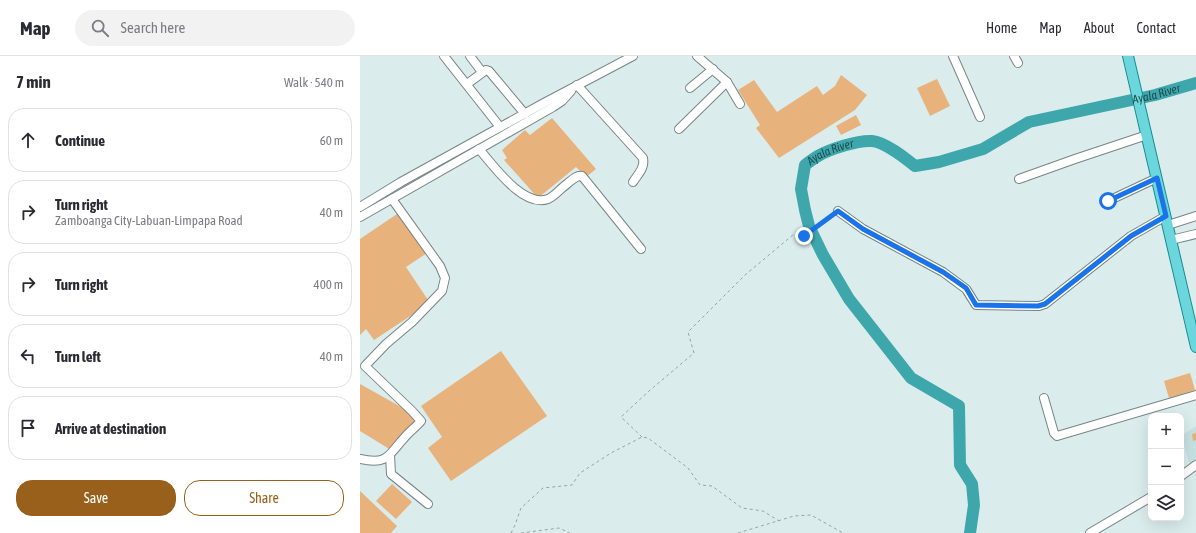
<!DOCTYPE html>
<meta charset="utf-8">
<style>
body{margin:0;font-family:"Asap Condensed",sans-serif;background:#f2f2f3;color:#2b2b33}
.controls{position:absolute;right:12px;bottom:12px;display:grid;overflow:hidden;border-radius:8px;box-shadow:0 4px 16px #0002}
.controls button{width:36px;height:36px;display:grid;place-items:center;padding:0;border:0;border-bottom:1px solid #e1e1e2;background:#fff;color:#2b2b33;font:20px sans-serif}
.stop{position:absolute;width:12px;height:12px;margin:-9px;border:3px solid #1a73e8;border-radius:50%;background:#fff}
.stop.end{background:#1a73e8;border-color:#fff;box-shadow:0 1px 4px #0008}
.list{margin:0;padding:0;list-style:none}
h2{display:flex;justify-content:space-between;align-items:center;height:52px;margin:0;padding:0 16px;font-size:17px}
h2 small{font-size:13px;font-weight:400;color:#7c7c81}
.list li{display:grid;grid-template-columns:26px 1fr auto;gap:12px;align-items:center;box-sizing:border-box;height:64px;margin:0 8px 8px;padding:0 8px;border:1px solid #e1e1e2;border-radius:16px}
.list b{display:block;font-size:15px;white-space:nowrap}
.list p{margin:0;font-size:13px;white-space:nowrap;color:#7c7c81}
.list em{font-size:13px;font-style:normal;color:#7c7c81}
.actions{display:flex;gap:8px;padding:12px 16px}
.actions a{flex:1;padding:9px 0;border:1px solid #99601c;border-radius:16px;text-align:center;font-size:14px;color:#99601c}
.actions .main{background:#99601c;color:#fff}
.icon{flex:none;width:22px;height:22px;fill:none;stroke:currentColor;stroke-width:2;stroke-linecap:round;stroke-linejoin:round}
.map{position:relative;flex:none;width:836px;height:477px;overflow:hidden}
header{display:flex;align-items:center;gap:24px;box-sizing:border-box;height:56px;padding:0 20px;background:#fff;border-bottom:1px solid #e1e1e2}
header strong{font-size:19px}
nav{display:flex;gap:22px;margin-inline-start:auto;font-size:14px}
.search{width:280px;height:36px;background:#f2f2f3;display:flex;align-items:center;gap:10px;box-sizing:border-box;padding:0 14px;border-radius:22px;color:#7c7c81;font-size:15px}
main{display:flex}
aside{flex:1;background:#fff}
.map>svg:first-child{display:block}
</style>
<header>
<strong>Map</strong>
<div class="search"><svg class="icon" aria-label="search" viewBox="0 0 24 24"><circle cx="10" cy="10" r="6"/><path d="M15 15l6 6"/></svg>Search here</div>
<nav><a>Home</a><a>Map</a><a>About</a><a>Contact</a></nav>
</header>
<main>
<aside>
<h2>7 min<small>Walk · 540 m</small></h2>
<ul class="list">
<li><svg class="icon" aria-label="ahead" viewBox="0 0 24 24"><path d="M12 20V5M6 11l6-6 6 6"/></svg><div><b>Continue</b></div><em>60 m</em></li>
<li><svg class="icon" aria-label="right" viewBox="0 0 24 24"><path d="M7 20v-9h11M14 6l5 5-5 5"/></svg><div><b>Turn right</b><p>Zamboanga City-Labuan-Limpapa Road</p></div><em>40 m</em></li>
<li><svg class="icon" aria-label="right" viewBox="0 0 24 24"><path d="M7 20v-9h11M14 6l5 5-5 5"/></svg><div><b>Turn right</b></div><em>400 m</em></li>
<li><svg class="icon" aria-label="left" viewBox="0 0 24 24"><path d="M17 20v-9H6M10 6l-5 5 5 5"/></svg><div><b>Turn left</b></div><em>40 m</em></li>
<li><svg class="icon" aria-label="arrive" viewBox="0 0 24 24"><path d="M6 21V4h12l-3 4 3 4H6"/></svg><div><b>Arrive at destination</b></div></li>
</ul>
<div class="actions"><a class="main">Save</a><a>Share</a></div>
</aside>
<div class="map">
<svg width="836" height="477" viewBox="0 0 836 477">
<rect width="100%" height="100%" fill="#dbecec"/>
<path fill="#c7e1e2" d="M 836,370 L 836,405 L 830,409 L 821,380 Z"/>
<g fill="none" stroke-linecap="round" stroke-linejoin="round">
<path stroke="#3ea7ac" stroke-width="12" id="s1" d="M 610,477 L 614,449 L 612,428 L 600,409 L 599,350 L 551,322 L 489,243 L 463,199 L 449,170 L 445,154 L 441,133 L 445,109 C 449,106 453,103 458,100 C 470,93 498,84 512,85 C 525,86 545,102 555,110 L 579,106 L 623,93 L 669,66 L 795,39 L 836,27"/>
</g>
<g fill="#e8b27c">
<path d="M 481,19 L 507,39 L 495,54 L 419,102 L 396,72 L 400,69 L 378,34 L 394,24 L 417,56 L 457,30 L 463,39 L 475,30 Z"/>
<path d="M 577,23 L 590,50 L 570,60 L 557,32 Z"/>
<path d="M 496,59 L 501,69 L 481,79 L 476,70 Z"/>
<path d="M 192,62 L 236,113 L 226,121 L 216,111 L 178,142 L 144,104 L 147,102 L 142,94 L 165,74 L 170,79 Z"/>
<path d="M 37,158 L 67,197 L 46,211 L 70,247 L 14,284 L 6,273 L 0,279 L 0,183 Z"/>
<path d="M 141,295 L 187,360 L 91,425 L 68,392 L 82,381 L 61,350 Z"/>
<path d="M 830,317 L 835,334 L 809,342 L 804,325 Z"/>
<path d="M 0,328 L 50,356 L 58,366 L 31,394 L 0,375 Z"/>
<path d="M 836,377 L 836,384 L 833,385 L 832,378 Z"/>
<path d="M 32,428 L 52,446 L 36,463 L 16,445 Z"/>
<path d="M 0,435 L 37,470 L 31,477 L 0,477 Z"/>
</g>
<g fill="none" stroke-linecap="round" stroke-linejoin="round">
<defs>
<g id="minor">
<path d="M 84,0 L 140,71"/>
<path d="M 110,0 L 122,16"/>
<path d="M 337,0 L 367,26 L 380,48"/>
<path d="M 593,0 L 620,61"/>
<path d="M 654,0 L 658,7"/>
<path d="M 107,28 L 126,14 L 129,15 L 165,58"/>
<path d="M 217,29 L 283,102 C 285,112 278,118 273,126"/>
<path d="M 330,32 L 353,13"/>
<path d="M 319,73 L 367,26"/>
<path d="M 119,93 C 133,109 163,152 188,143 C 194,141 201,132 207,128 C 212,124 216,119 222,120 L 281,193"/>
<path d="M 659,123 L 715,103 L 787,79"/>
<path d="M 748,145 L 797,122"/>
<path d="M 0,151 L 41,126 L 184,47 L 273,0"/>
<path d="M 478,155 L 503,173 L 583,216 L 606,233 L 616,249 L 679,250 L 685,248 L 771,180 L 806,160"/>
<path d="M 0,161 L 193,51 L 202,45 L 211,35"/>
<path d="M 808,169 L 836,160"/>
<path d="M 811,184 L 836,178"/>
<path d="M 684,342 L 694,377 L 697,380 L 836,339"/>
<path d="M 30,399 L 31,418 L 68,448"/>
<path d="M 0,403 C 29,409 28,399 45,381 C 50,375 56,371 61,365 L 52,355 L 5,310 L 26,288 L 52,266 L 82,235 L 85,222 L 80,210 L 32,143"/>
<path d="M 821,420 L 836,409"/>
<path d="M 730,477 L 791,441"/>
</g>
<path id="major" d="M 768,0 L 836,291"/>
</defs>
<use href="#minor" stroke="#768586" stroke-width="10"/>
<use href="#major" stroke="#158c92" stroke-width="12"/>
<g stroke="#97a4a4" stroke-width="1" stroke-dasharray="3 3" stroke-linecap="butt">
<path d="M 282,381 L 261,361 L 289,335 L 334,297 L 328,276 L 385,219 L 434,178 L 444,180 L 472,159"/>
<path d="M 151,477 L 155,469 L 161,452 L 183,432 L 212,429 L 220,417 L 251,397 L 282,381 L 288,382 L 328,412 L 340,429 L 352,430 L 382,452 L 403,455 L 419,465"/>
<path d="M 161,477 L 199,472 L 210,477"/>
<path d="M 378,477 L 434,460 L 451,459 L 483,477"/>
</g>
<use href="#minor" stroke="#fff" stroke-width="8"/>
<use href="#major" stroke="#6bd7dc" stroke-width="10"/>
</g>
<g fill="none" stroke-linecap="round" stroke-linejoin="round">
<path stroke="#1a73e8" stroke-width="5" d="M 444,180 L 478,155 L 503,173 L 583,216 L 606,232 L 616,249 L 678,250 L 685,248 L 771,180 L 806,160 L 797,122 L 748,145"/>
</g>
<g text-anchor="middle" stroke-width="3" stroke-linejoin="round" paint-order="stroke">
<g font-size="12" font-style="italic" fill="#1d4b4d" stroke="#e8f9fa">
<text dy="4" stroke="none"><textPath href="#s1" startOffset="809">Ayala River</textPath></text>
<text dy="4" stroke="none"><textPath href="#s1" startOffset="461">Ayala River</textPath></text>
</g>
</g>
</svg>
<div class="controls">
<button>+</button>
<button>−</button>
<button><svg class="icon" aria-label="layers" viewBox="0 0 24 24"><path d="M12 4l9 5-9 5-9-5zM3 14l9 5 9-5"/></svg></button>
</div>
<div class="stop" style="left:748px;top:145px"></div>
<div class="stop end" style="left:444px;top:180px"></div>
</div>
</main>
